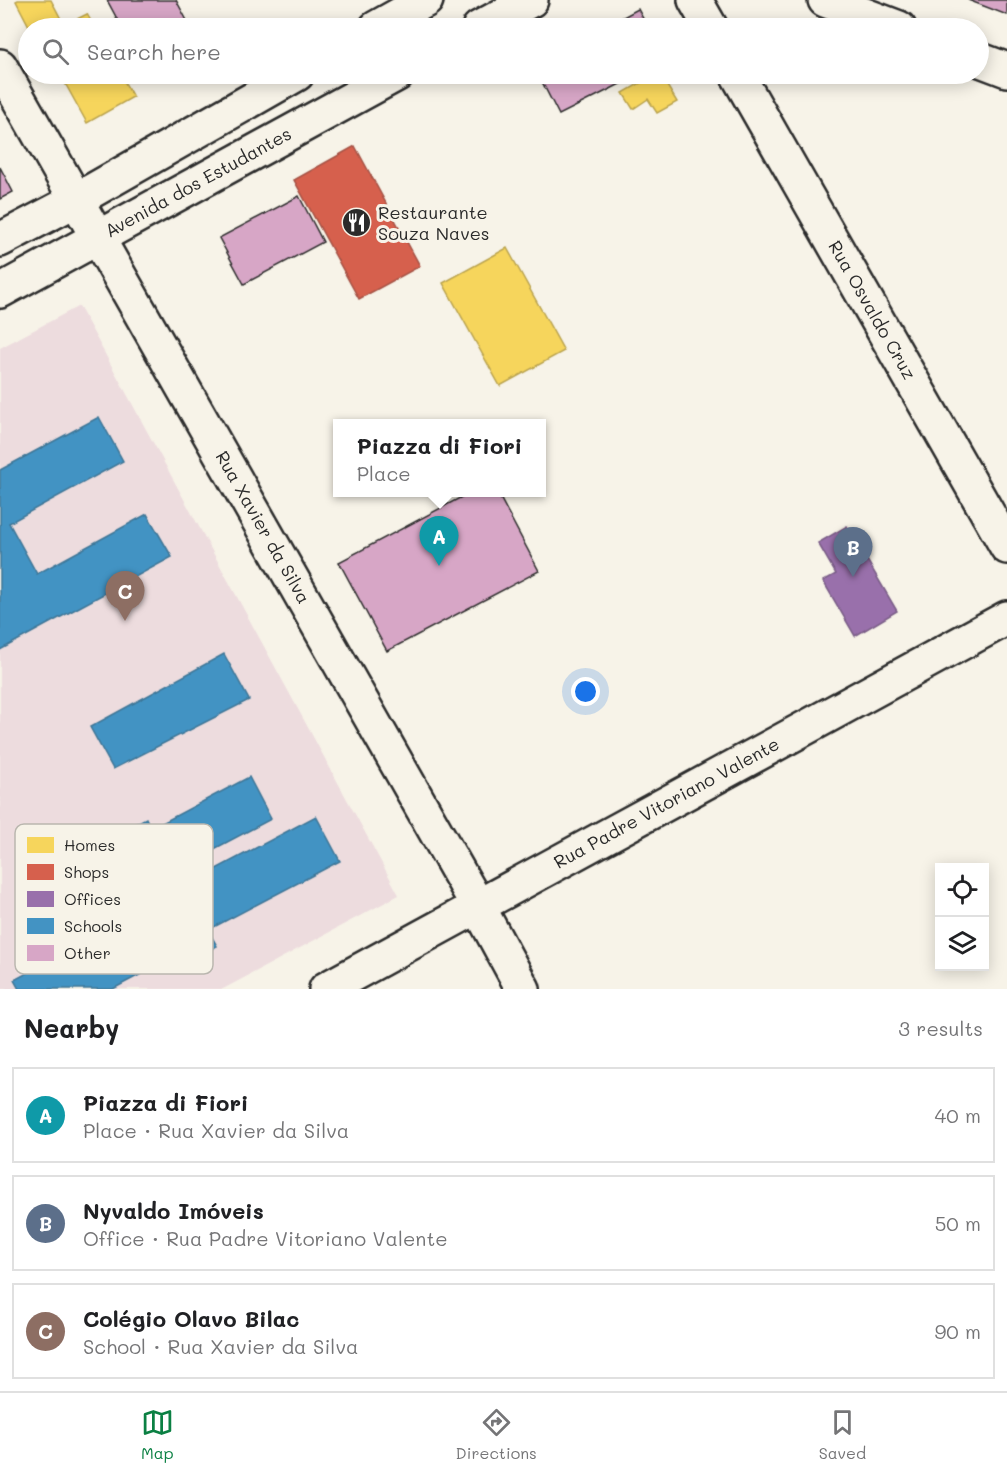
<!DOCTYPE html>
<meta charset="utf-8">
<style>
body{margin:0;font-family:Mali,sans-serif;background:#f6f6f6;color:#202124}
.controls{position:absolute;right:18px;bottom:18px;display:grid;overflow:hidden;border-radius:0px;box-shadow:0 3px 15px #0003}
.controls button{width:54px;height:54px;display:grid;place-items:center;padding:0;border:0;border-bottom:2px solid #e0e0e0;background:#fff;color:#202124;font:30px sans-serif}
.you{position:absolute;left:586px;top:692px;width:21px;height:21px;margin:-15px;border:4px solid #fff;border-radius:50%;background:#1a73e8;box-shadow:0 0 0 9px #1a73e833}
.badge{display:grid;place-items:center;width:39px;height:39px;border-radius:50%;background:#0b8043;color:#fff;font-size:20px;font-weight:700}
.pin{position:absolute;translate:-50% -50px;filter:drop-shadow(0 2px 3px #0008)}
.pin::after{content:'';position:absolute;top:32px;width:21px;height:18px;background:inherit;clip-path:polygon(0 0,100% 0,50% 100%)}
.popup{position:absolute;left:333px;top:419px;width:213px;height:78px;box-sizing:border-box;display:grid;place-content:center;border-radius:0px;background:#fff;filter:drop-shadow(0 2px 4px #0005);font-size:20px;white-space:nowrap;color:#757577}
.popup b{font-size:22px;color:#202124}
.popup::after{content:'';position:absolute;left:50%;top:100%;margin-left:-12px;border:12px solid transparent;border-top-color:#fff}
.list{margin:0;padding:0;list-style:none}
h2{display:flex;justify-content:space-between;align-items:center;height:78px;margin:0;padding:0 24px;font-size:26px}
h2 small{font-size:20px;font-weight:400;color:#757577}
.list li{display:grid;grid-template-columns:39px 1fr auto;gap:18px;align-items:center;box-sizing:border-box;height:96px;margin:0 12px 12px;padding:0 12px;border:2px solid #e0e0e0;border-radius:0px}
.list b{display:block;font-size:22px;white-space:nowrap}
.list p{margin:0;font-size:20px;white-space:nowrap;color:#757577}
.list em{font-size:20px;font-style:normal;color:#757577}
.icon{flex:none;width:33px;height:33px;fill:none;stroke:currentColor;stroke-width:2;stroke-linecap:round;stroke-linejoin:round}
.map{position:relative;flex:none;width:1007px;height:989px;overflow:hidden}
.search{position:absolute;background:#fff;box-shadow:0 3px 15px #0003;left:18px;right:18px;top:18px;height:66px;display:flex;align-items:center;gap:15px;box-sizing:border-box;padding:0 21px;border-radius:33px;color:#757577;font-size:22px}
.sheet{height:402px;background:#fff}
nav{display:flex;justify-content:space-around;align-items:center;box-sizing:border-box;height:84px;border-top:2px solid #e0e0e0;background:#fff;font-size:16px;color:#757577}
nav a{display:grid;justify-items:center;gap:3px}
nav .on{color:#0b8043}
.map>svg:first-child{display:block}
</style>
<div class="map">
<svg width="1007" height="989" viewBox="0 0 1007 989">
<rect width="100%" height="100%" fill="#f7f3e8"/>
<filter id="ink" filterUnits="userSpaceOnUse"><feTurbulence type="fractalNoise" baseFrequency=".0167" numOctaves="2"/><feDisplacementMap in="SourceGraphic" scale="12" xChannelSelector="R" yChannelSelector="G"/><feConvolveMatrix kernelMatrix="1 2 1 2 8 2 1 2 1" color-interpolation-filters="sRGB"/></filter>
<g filter="url(#ink)">
<path fill="#eddcde" d="M 79,306 L 399,895 L 223,989 L 0,989 L 0,348 Z"/>
<g fill="#f6d55c" stroke="#b9a24d" stroke-width="1.5">
<path d="M 18,0 L 51,0 L 61,19 L 41,28 L 30,28 L 16,1 Z"/>
<path d="M 87,14 L 95,28 L 59,28 Z"/>
<path d="M 60,74 L 120,74 L 133,97 L 87,123 Z"/>
<path d="M 656,74 L 660,74 L 677,102 L 657,113 L 648,99 L 633,109 L 623,93 Z"/>
<path d="M 507,248 L 564,351 L 500,386 L 443,283 Z"/>
</g>
<path fill="#d6604d" stroke="#a35043" stroke-width="1.5" d="M 355,146 L 420,266 L 359,299 L 294,180 Z"/>
<path fill="#9970ab" stroke="#785b85" stroke-width="1.5" d="M 847,526 L 897,611 L 855,636 L 823,581 L 836,574 L 818,543 Z"/>
<g fill="#4393c3" stroke="#3c7495" stroke-width="1.5">
<path d="M 99,417 L 123,461 L 9,523 L 37,574 L 147,514 L 172,557 L 0,650 L 0,470 Z"/>
<path d="M 224,654 L 249,700 L 113,769 L 90,727 Z"/>
<path d="M 249,777 L 271,819 L 180,867 L 188,884 L 316,816 L 340,861 L 208,930 L 217,946 L 168,971 L 164,962 L 113,989 L 19,989 L 14,980 L 143,912 L 105,840 L 146,818 L 151,829 Z"/>
</g>
<g fill="#d7a6c6" stroke="#2b2b2b" stroke-width="1.5">
<path d="M 107,0 L 176,0 L 191,28 L 122,28 Z"/>
<path d="M 968,0 L 1007,0 L 1007,15 Z"/>
<path d="M 638,9 L 648,28 L 603,28 Z"/>
<path d="M 538,74 L 640,74 L 559,115 Z"/>
<path d="M 0,167 L 13,192 L 0,199 Z"/>
<path d="M 299,196 L 323,242 L 244,284 L 219,238 Z"/>
<path d="M 471,492 L 497,492 L 539,571 L 387,651 L 339,562 Z"/>
</g>
<g fill="none" stroke-linecap="round" stroke-linejoin="round">
<defs>
<g id="minor">
<path d="M 695,0 L 711,28"/>
<path d="M 825,0 L 899,28"/>
<path d="M 376,28 L 426,0"/>
<path d="M 479,28 L 531,0"/>
<path d="M 978,59 L 1007,70"/>
<path id="s1" d="M 0,66 L 478,906 L 523,989"/>
<path id="s2" d="M 737,74 L 1007,547"/>
<path d="M 0,240 L 76,200 L 297,74"/>
<path id="s3" d="M 0,291 L 397,74"/>
<path id="s4" d="M 326,989 L 1007,618"/>
</g>
</defs>
<use href="#minor" stroke="#2b2b2b" stroke-width="38"/>
<use href="#minor" stroke="#f7f3e8" stroke-width="33"/>
</g>
</g>
<defs>
<symbol id="restaurant-disc" viewBox="-11 -11 22 22"><circle r="9.5" fill="#2b2b2b" stroke="#f7f3e8"/><path d="M-5-6h1v4h1v-4h1v4h1v-4h1v5L-1.5 .5V6h-2V.5L-5-1ZM5-6V6H3V1.5H1.5Q1.5-4 5-6Z" fill="#fff"/></symbol>
</defs>
<g fill-rule="evenodd">
<use href="#restaurant-disc" x="340" y="206" width="33" height="33"/>
</g>
<g text-anchor="middle" stroke-width="6" stroke-linejoin="round" paint-order="stroke">
<g font-size="18" fill="#2b2b2b" stroke="#f7f3e8">
<text dy="6" stroke="none"><textPath href="#s3" startOffset="226">Avenida dos Estudantes</textPath></text>
<text dy="6" stroke="none"><textPath href="#s2" startOffset="272">Rua Osvaldo Cruz</textPath></text>
<text dy="6" stroke="none"><textPath href="#s1" startOffset="531">Rua Xavier da Silva</textPath></text>
<text dy="6" stroke="none"><textPath href="#s4" startOffset="388">Rua Padre Vitoriano Valente</textPath></text>
</g>
<g font-size="18" fill="#2b2b2b" stroke="#f7f3e8" text-anchor="start">
<text x="378" y="219">Restaurante<tspan x="378" dy="21">Souza Naves</tspan></text>
</g>
</g>
<rect x="15" y="824" width="198" height="150" rx="9" fill="#f7f3e8" stroke="#bab7af" stroke-width="1.5"/>
<rect x="27" y="837" width="27" height="16" fill="#f6d55c"/>
<rect x="27" y="864" width="27" height="16" fill="#d6604d"/>
<rect x="27" y="891" width="27" height="16" fill="#9970ab"/>
<rect x="27" y="918" width="27" height="16" fill="#4393c3"/>
<rect x="27" y="945" width="27" height="16" fill="#d7a6c6"/>
<g font-size="16" fill="#2b2b2b">
<text x="64" y="851">Homes</text>
<text x="64" y="878">Shops</text>
<text x="64" y="905">Offices</text>
<text x="64" y="932">Schools</text>
<text x="64" y="959">Other</text>
</g>
</svg>
<div class="controls">
<button><svg class="icon" aria-label="locate" viewBox="0 0 24 24"><circle cx="12" cy="12" r="6"/><path d="M12 2v4M12 18v4M2 12h4M18 12h4"/></svg></button>
<button><svg class="icon" aria-label="layers" viewBox="0 0 24 24"><path d="M12 4l9 5-9 5-9-5zM3 14l9 5 9-5"/></svg></button>
</div>
<div class="you"></div>
<div class="pin badge" style="left:439px;top:566px;background:#0f9aa8">A</div>
<div class="popup"><b>Piazza di Fiori</b>Place</div>
<div class="pin badge" style="left:853px;top:577px;background:#5c6f8a">B</div>
<div class="pin badge" style="left:125px;top:621px;background:#8d6e63">C</div>
<div class="search"><svg class="icon" aria-label="search" viewBox="0 0 24 24"><circle cx="10" cy="10" r="6"/><path d="M15 15l6 6"/></svg>Search here</div>
</div>
<section class="sheet">
<h2>Nearby<small>3 results</small></h2>
<ul class="list">
<li><span class="badge" style="background:#0f9aa8">A</span><div><b>Piazza di Fiori</b><p>Place · Rua Xavier da Silva</p></div><em>40 m</em></li>
<li><span class="badge" style="background:#5c6f8a">B</span><div><b>Nyvaldo Imóveis</b><p>Office · Rua Padre Vitoriano Valente</p></div><em>50 m</em></li>
<li><span class="badge" style="background:#8d6e63">C</span><div><b>Colégio Olavo Bilac</b><p>School · Rua Xavier da Silva</p></div><em>90 m</em></li>
</ul>
</section>
<nav>
<a class="on"><svg class="icon" aria-label="map" viewBox="0 0 24 24"><path d="M3 6l6-2 6 2 6-2v14l-6 2-6-2-6 2zM9 4v14M15 6v14"/></svg>Map</a>
<a><svg class="icon" aria-label="directions" viewBox="0 0 24 24"><path d="M12 3l9 9-9 9-9-9zM9 14v-3h6M13 9l2 2-2 2"/></svg>Directions</a>
<a><svg class="icon" aria-label="saved" viewBox="0 0 24 24"><path d="M7 4h10v16l-5-4-5 4z"/></svg>Saved</a>
</nav>
